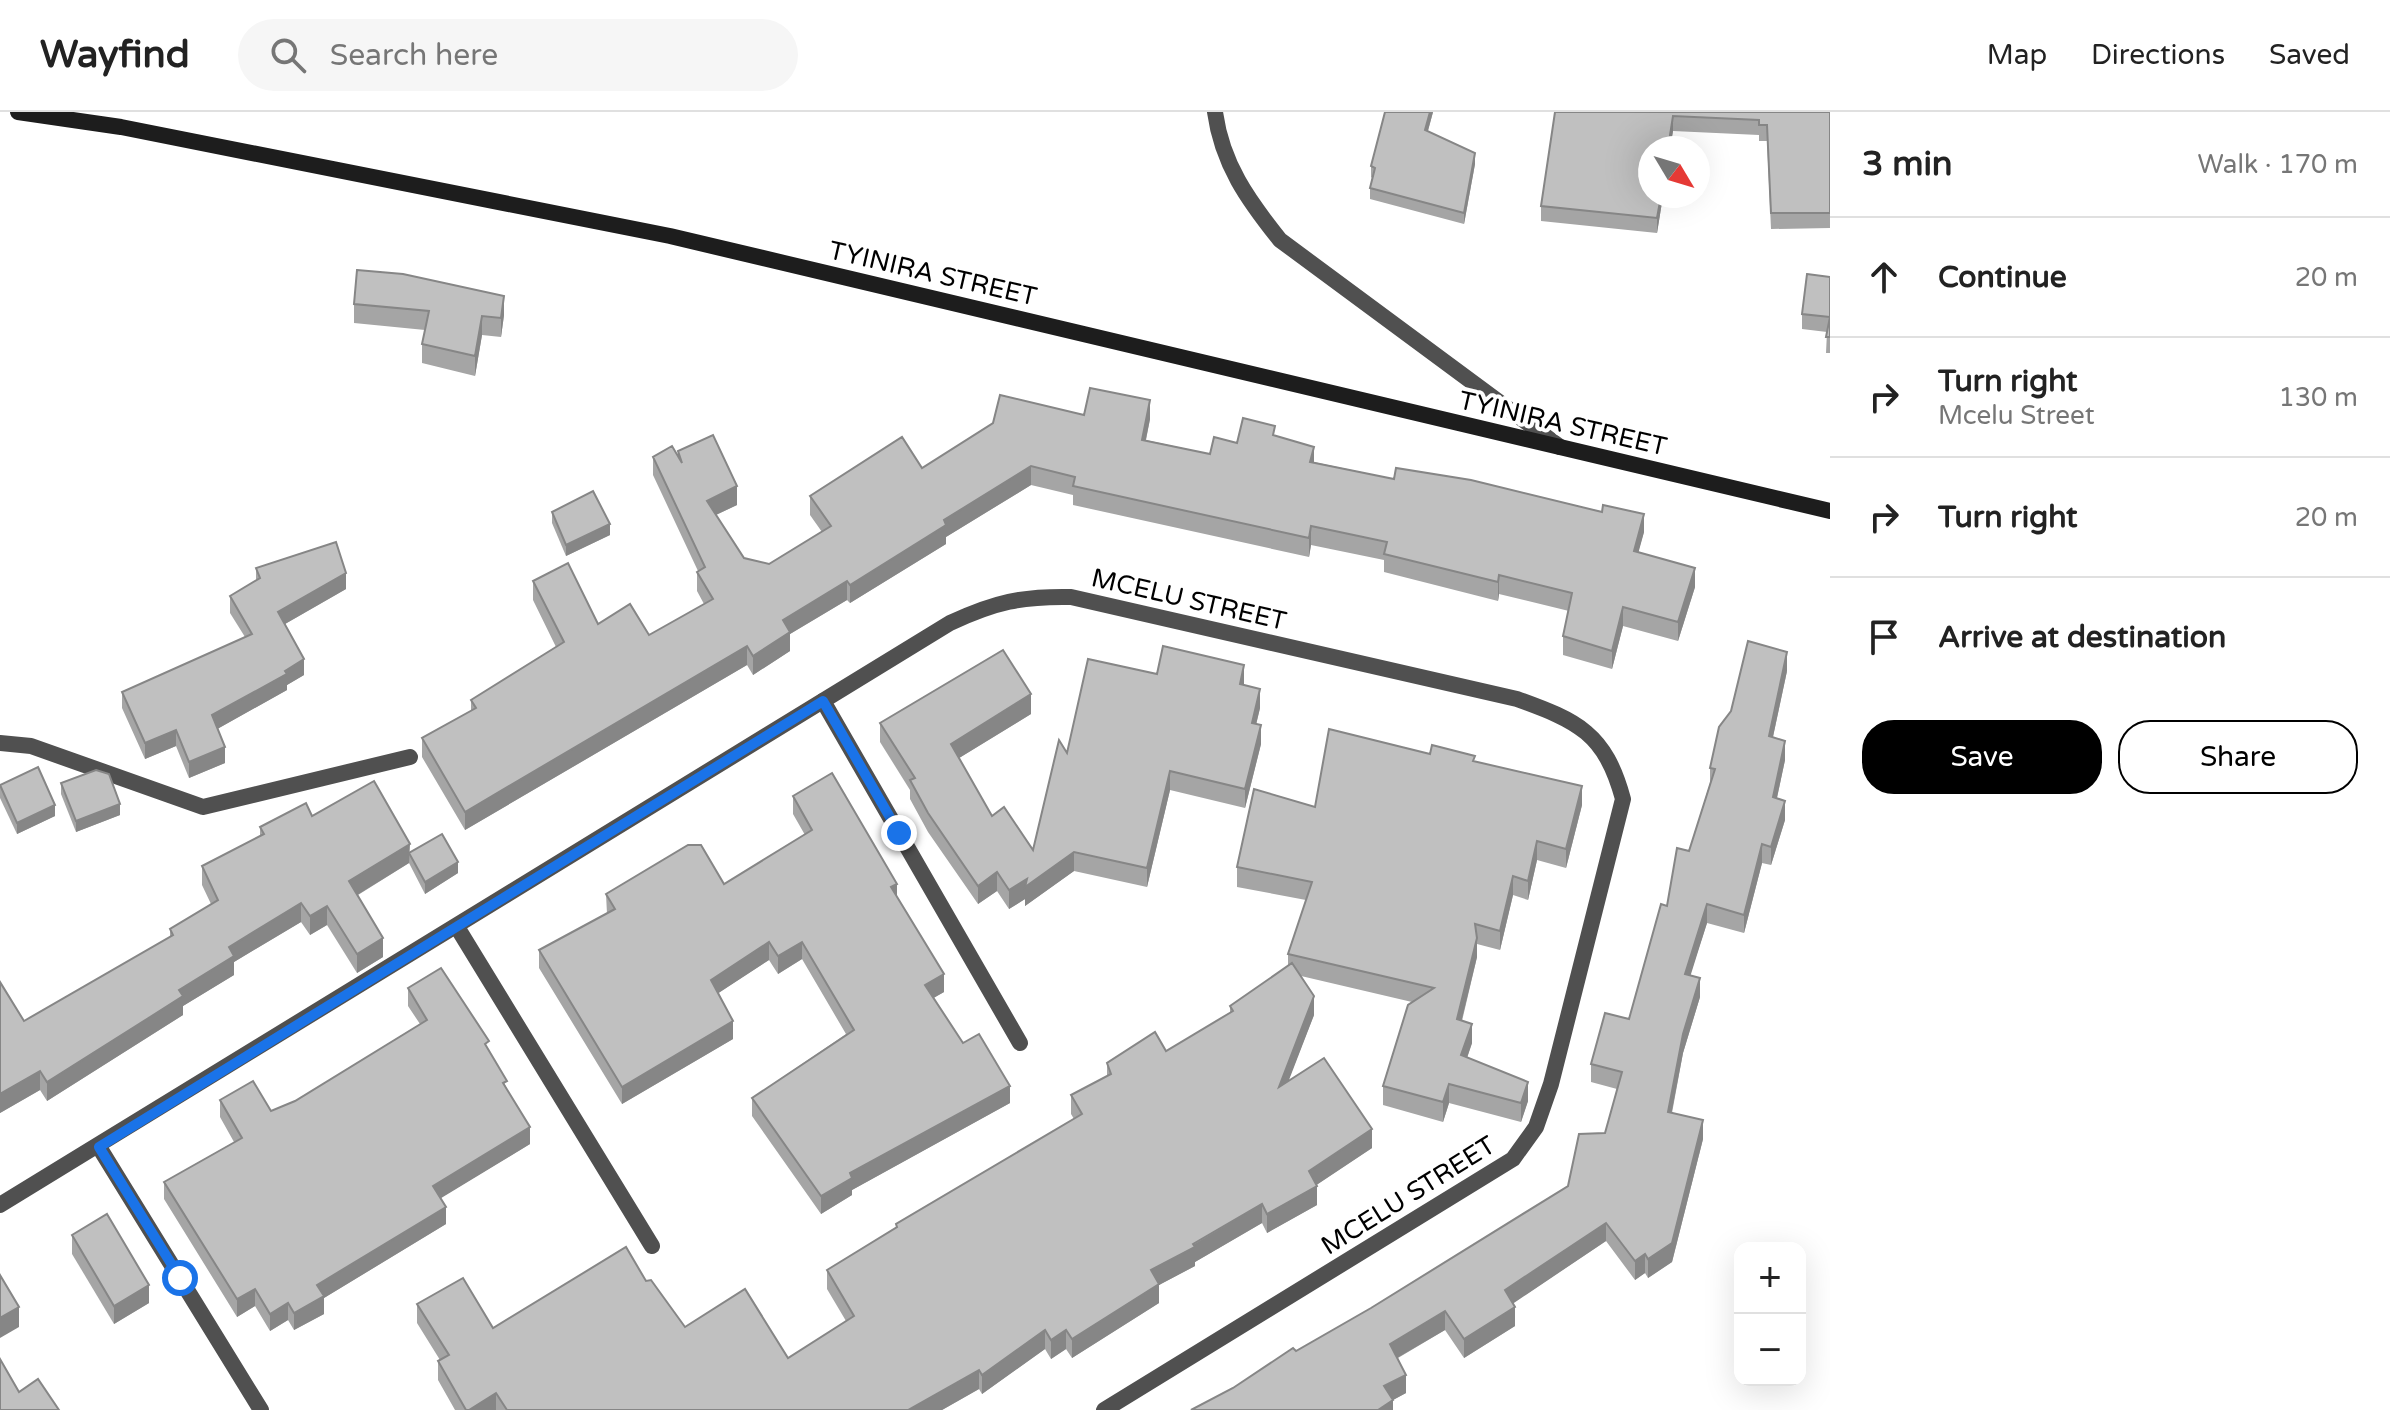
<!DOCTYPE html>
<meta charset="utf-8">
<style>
body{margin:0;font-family:"Varela Round",sans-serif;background:#f6f6f6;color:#222}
.controls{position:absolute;right:24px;bottom:24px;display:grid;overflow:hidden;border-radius:16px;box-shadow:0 8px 32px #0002}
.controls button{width:72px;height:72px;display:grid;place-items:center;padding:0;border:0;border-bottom:2px solid #e0e0e0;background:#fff;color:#222;font:40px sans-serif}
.compass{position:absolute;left:1638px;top:24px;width:72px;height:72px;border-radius:50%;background:#fff;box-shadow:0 8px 32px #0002;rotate:128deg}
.stop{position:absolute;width:24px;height:24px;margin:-18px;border:6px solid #1a73e8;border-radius:50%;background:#fff}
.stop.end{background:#1a73e8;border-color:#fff;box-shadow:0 2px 8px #0008}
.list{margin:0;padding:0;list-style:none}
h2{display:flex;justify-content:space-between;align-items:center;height:104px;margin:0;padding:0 32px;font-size:34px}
h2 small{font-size:26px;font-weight:400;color:#767676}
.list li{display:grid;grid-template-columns:52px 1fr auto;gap:24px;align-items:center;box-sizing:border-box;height:120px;padding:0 32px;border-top:2px solid #e0e0e0}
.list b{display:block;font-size:30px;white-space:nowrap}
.list p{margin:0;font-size:26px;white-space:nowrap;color:#767676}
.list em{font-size:26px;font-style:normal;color:#767676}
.actions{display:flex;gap:16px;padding:24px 32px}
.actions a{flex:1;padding:18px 0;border:2px solid #000;border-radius:32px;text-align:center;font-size:28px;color:#000}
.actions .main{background:#000;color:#fff}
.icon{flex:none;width:44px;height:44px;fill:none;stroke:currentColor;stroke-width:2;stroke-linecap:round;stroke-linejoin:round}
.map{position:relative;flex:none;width:1830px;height:1298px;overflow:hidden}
header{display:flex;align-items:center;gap:48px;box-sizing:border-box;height:112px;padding:0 40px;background:#fff;border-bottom:2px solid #e0e0e0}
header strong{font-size:38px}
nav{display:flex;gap:44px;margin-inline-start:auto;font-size:28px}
.search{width:560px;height:72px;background:#f6f6f6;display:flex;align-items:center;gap:20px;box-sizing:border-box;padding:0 28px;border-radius:44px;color:#767676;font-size:30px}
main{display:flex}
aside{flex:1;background:#fff}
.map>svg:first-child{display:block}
</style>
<header>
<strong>Wayfind</strong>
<div class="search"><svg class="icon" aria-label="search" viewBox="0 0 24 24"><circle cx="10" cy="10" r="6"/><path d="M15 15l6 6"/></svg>Search here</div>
<nav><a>Map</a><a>Directions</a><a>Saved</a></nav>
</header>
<main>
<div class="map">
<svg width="1830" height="1298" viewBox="0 0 1830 1298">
<rect width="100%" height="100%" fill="#fff"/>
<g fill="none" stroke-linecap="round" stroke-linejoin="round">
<g stroke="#505050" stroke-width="16">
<path d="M 1215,0 C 1222,52 1248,88 1280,128 L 1560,335"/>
<path d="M 823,589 L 1020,931"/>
<path d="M 457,815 L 652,1134"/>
<path d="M 99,1035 L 261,1298"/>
</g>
<g stroke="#505050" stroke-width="16">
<path d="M 0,631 L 31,634 L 203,695 L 410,645"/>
<path d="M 0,1093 L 950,511 C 995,490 1022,484 1071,485 L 1517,587 C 1578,609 1605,621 1623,687 L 1551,972 L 1536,1015 L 1513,1047 L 1104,1298"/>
</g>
<path stroke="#1d1d1d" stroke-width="16" d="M 18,0 L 121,15 L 670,124 L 1830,399"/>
</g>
<g fill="#a5a5a5">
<path d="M 1385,0 L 1433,0 L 1428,19 L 1475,52 L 1464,112 L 1370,87 L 1370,76 L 1372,66 L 1371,65 L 1371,54 Z"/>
<path d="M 1555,0 L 1830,0 L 1830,116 L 1771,117 L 1767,29 L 1759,29 L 1759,23 L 1673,19 L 1670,36 L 1650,36 L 1663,84 L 1657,121 L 1541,109 L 1541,94 Z"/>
<path d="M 1830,165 L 1830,241 L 1826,241 L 1827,220 L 1802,217 L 1802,202 Z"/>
<path d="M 354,192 L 504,203 L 501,225 L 482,223 L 475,264 L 422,251 L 422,232 L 425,218 L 354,211 Z"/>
<path d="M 1084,303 L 1150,307 L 1146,328 L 1210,342 L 1237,331 L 1275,323 L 1314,350 L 1644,420 L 1638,440 L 1695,475 L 1678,529 L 1623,514 L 1612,557 L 1563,543 L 1563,524 L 1569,499 L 1499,482 L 1498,489 L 1384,460 L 1384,448 L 1311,433 L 1309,445 L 1073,393 L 1073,383 L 1031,373 L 946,425 L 946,432 L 850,491 L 847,488 L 790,522 L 790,539 L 753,563 L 747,553 L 465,718 L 422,645 L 422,626 L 471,599 L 471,588 L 556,535 L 533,488 L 533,469 L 598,512 L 649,523 L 704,492 L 697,479 L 697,460 L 698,459 L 653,363 L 653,345 L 678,345 L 678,339 L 737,393 L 716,403 L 744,446 L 769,452 L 822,420 L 810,403 L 810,384 L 922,356 Z"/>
<path d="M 552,400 L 610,423 L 566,444 L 552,411 Z"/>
<path d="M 256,456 L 346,477 L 285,512 L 304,563 L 287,573 L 287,578 L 217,617 L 225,651 L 189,666 L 176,634 L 145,647 L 122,596 L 122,580 L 245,525 L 230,501 L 230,484 L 256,469 Z"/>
<path d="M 1787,559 L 1773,625 L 1785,648 L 1777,686 L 1785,708 L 1771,753 L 1762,751 L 1744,821 L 1707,811 L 1690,863 L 1700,885 L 1683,941 L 1672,1001 L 1703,1027 L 1672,1150 L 1648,1166 L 1645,1161 L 1635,1168 L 1606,1129 L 1513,1191 L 1515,1214 L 1464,1246 L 1445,1218 L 1398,1246 L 1406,1281 L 1393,1288 L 1393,1298 L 1233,1276 L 1371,1196 L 1568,1074 L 1605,1021 L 1617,977 L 1591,970 L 1591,952 L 1629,907 L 1667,794 L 1689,739 L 1710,671 L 1710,656 Z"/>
<path d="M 1157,562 L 1244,573 L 1260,596 L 1256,612 L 1261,632 L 1245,696 L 1170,678 L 1147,775 L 1074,759 L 1025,794 L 1025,787 L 1009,797 L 997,779 L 978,792 L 928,720 L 910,687 L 910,678 L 880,630 L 880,611 L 1031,602 L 959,646 L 992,704 L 1033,738 Z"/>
<path d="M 1430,642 L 1475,649 L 1582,693 L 1566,756 L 1537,748 L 1528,788 L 1513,783 L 1500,838 L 1477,832 L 1477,845 L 1462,909 L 1472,931 L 1467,946 L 1528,989 L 1521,1010 L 1449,991 L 1443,1010 L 1383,993 L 1383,974 L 1412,890 L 1301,864 L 1314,903 L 1288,969 L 1372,1036 L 1316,1073 L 1317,1093 L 1267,1121 L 1262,1111 L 1195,1150 L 1195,1154 L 1159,1173 L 1159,1191 L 1072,1246 L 1066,1237 L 1051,1247 L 1045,1237 L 982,1282 L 979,1277 L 942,1298 L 455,1298 L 438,1268 L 438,1249 L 440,1248 L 417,1211 L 417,1192 L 493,1216 L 646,1169 L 685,1215 L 788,1246 L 846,1209 L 827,1177 L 827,1158 L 896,1116 L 896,1112 L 1074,1007 L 1071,1002 L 1071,983 L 1107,964 L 1107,951 L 1166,939 L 1230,901 L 1230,894 L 1288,854 L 1288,842 L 1306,788 L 1237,775 L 1237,755 L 1315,695 Z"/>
<path d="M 61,671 L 120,703 L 76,720 L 61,682 Z"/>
<path d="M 0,673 L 55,704 L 17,722 L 0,686 Z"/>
<path d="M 793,684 L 897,785 L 944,880 L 933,886 L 963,931 L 1010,991 L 852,1078 L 852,1083 L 821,1102 L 752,1004 L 752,986 L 846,922 L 802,847 L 778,862 L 769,848 L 718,881 L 733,927 L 622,992 L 539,856 L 539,838 L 607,802 L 606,782 L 724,772 L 805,723 L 793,702 Z"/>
<path d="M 312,704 L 410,741 L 458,761 L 425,782 L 409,751 L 358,783 L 383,845 L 357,861 L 327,813 L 310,823 L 301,810 L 234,850 L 234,863 L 183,894 L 183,903 L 47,989 L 40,978 L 0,1001 L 0,870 L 24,909 L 170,825 L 170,817 L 211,792 L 202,773 L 202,754 L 260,724 L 260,715 Z"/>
<path d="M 408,876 L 489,938 L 507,977 L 530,1032 L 440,1086 L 446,1112 L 324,1186 L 324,1202 L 294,1218 L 288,1208 L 270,1219 L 255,1194 L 237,1205 L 164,1087 L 164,1070 L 234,1030 L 220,1005 L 220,988 L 271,999 L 295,989 L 420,912 L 408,894 Z"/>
<path d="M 72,1123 L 149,1191 L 114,1212 L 72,1142 Z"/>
</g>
<g fill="#868686">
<path d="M 1430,0 L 1433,0 L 1425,29 L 1425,18 Z"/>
<path d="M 1673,4 L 1673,19 L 1670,36 L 1668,36 Z"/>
<path d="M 1475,41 L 1475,52 L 1464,112 L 1464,101 Z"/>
<path d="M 1661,84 L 1663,84 L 1657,121 L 1657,106 Z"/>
<path d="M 504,184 L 504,203 L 501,225 L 501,206 Z"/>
<path d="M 482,204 L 482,223 L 475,264 L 475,244 Z"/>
<path d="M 1150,288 L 1150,307 L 1142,346 L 1142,328 Z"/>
<path d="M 1314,335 L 1314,353 L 1310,350 Z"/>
<path d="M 1031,354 L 1031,373 L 946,425 L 946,432 L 850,491 L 850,473 L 944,408 Z"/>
<path d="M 737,374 L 737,393 L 707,407 L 707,389 Z"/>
<path d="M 1644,402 L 1644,420 L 1634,457 L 1634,439 Z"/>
<path d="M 610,412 L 610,423 L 566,444 L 566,433 Z"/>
<path d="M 1311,414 L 1311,433 L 1309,445 L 1309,426 Z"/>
<path d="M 1695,456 L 1695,475 L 1678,529 L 1678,510 Z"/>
<path d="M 346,461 L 346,477 L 278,516 L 278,500 Z"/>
<path d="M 1499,463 L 1499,482 L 1498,489 L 1498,470 Z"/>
<path d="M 847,469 L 847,488 L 790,522 L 790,539 L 753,563 L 753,544 L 783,508 Z"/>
<path d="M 1623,495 L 1623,514 L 1612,557 L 1612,539 Z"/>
<path d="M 747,534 L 747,553 L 465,718 L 465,700 Z"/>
<path d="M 1787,540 L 1787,559 L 1769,643 L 1769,624 Z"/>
<path d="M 304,547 L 304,563 L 287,573 L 287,578 L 212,620 L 212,603 Z"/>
<path d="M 1244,553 L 1244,572 L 1240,591 L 1240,572 Z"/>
<path d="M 1260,577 L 1260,596 L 1252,630 L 1252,611 Z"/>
<path d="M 1031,582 L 1031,602 L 951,651 L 951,632 Z"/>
<path d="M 1261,613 L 1261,632 L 1245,696 L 1245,677 Z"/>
<path d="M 176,618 L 176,634 L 145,647 L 145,631 Z"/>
<path d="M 1785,629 L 1785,648 L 1773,704 L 1773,685 Z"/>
<path d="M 225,635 L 225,651 L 189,666 L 189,650 Z"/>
<path d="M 1170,659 L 1170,678 L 1147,775 L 1147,756 Z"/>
<path d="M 1582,674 L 1582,693 L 1566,756 L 1566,737 Z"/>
<path d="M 1785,689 L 1785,708 L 1771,753 L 1771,735 Z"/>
<path d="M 120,692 L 120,703 L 76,720 L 76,709 Z"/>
<path d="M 55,693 L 55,704 L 17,722 L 17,711 Z"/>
<path d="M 1537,729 L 1537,748 L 1528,788 L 1528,769 Z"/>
<path d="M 410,732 L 409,751 L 349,788 L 349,769 Z"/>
<path d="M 1762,732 L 1762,751 L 1744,821 L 1744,803 Z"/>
<path d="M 1074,740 L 1074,759 L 1025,794 L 1025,787 L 1009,797 L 1009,778 L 1027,767 Z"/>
<path d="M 458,750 L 458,761 L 425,782 L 425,770 Z"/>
<path d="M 997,760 L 997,779 L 978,792 L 978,774 Z"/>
<path d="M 1513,764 L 1513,783 L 1500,838 L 1500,819 Z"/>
<path d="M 897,772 L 897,790 L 891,775 Z"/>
<path d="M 301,791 L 301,810 L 234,850 L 234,863 L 183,894 L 183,903 L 47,989 L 47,970 L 179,878 L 229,835 Z"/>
<path d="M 1707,792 L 1707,811 L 1685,881 L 1685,862 Z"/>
<path d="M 327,794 L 327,813 L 310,823 L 310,804 Z"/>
<path d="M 383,826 L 383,845 L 357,861 L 357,842 Z"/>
<path d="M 1477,826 L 1477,845 L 1457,927 L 1457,907 Z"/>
<path d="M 769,830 L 769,848 L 711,886 L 711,868 Z"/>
<path d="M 802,830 L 802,847 L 778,862 L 778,844 Z"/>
<path d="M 944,862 L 944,880 L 925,891 L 925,873 Z"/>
<path d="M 1700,866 L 1700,885 L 1683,941 L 1668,1019 L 1668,1000 L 1683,922 Z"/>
<path d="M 1314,884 L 1314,903 L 1279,994 L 1279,975 Z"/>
<path d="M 733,909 L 733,927 L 622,992 L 622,975 Z"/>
<path d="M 1472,912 L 1472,931 L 1461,963 L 1461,943 Z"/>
<path d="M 40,959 L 40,978 L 0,1001 L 0,982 Z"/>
<path d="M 1528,970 L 1528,989 L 1521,1010 L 1521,991 Z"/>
<path d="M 1449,972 L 1449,991 L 1443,1010 L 1443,990 Z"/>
<path d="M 1010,974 L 1010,991 L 852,1078 L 852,1083 L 821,1102 L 821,1084 L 850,1061 Z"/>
<path d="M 1703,1008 L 1703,1027 L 1672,1150 L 1648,1166 L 1648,1147 Z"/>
<path d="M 530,1015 L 530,1032 L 433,1091 L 433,1074 Z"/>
<path d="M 1372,1017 L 1372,1036 L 1309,1078 L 1309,1059 Z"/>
<path d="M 1317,1074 L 1317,1093 L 1267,1121 L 1267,1102 Z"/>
<path d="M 1262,1092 L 1262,1111 L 1195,1150 L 1195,1154 L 1159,1173 L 1159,1191 L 1072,1246 L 1072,1227 L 1151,1158 Z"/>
<path d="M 446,1095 L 446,1112 L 324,1186 L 324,1202 L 294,1218 L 294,1201 L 317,1173 Z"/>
<path d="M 1606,1111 L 1606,1129 L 1505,1197 L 1505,1178 Z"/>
<path d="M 1645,1142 L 1645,1161 L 1635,1168 L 1635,1149 Z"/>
<path d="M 149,1173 L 149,1191 L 114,1212 L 114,1194 Z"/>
<path d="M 255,1177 L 255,1194 L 237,1205 L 237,1187 Z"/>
<path d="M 288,1191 L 288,1208 L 270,1219 L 270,1202 Z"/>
<path d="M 19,1195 L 19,1215 L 0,1226 L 0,1206 Z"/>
<path d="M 1515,1195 L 1515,1214 L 1464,1246 L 1464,1227 Z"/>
<path d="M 1445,1199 L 1445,1218 L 1390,1250 L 1390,1232 Z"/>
<path d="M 1045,1218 L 1045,1237 L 982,1282 L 982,1263 Z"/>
<path d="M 1066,1218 L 1066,1237 L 1051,1247 L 1051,1228 Z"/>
<path d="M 979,1258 L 979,1277 L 942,1298 L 908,1298 Z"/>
<path d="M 1406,1263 L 1406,1281 L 1393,1288 L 1393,1298 L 1378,1298 L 1384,1274 Z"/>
<path d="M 496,1281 L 496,1298 L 469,1298 Z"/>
</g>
<g fill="#c0c0c0" stroke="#868686" stroke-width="2">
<path d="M 1385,0 L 1430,0 L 1425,18 L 1475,41 L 1464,101 L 1370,76 L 1375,56 L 1371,54 Z"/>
<path d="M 1555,0 L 1830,0 L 1830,101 L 1771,101 L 1767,13 L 1759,13 L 1759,8 L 1673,4 L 1668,36 L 1650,36 L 1650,84 L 1661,84 L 1657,106 L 1541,94 Z"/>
<path d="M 357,158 L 403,162 L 504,184 L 501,206 L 482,204 L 475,244 L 422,232 L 429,199 L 354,192 Z"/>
<path d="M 1807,162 L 1830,165 L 1830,225 L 1826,225 L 1830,205 L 1802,202 Z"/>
<path d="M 1090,276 L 1150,288 L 1142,328 L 1210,342 L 1214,325 L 1237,331 L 1243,306 L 1275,314 L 1273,323 L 1314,335 L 1310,350 L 1394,367 L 1396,356 L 1471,368 L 1602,400 L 1603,393 L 1644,402 L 1634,439 L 1695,456 L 1678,510 L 1623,495 L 1612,539 L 1563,524 L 1572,481 L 1499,463 L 1498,470 L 1384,442 L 1387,430 L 1311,414 L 1309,426 L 1073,374 L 1075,365 L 1031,354 L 944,408 L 946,413 L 850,473 L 847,469 L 783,508 L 790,520 L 753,544 L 747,534 L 465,700 L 422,626 L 476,596 L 471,588 L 564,530 L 533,469 L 568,451 L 598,512 L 630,492 L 649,523 L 713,487 L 697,460 L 705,455 L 653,345 L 672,334 L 682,351 L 678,339 L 713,323 L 737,374 L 707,389 L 744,446 L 769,452 L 831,414 L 810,384 L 902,325 L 922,356 L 993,311 L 1000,283 L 1084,303 Z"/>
<path d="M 593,379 L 610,412 L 566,433 L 552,400 Z"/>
<path d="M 336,430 L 346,461 L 278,500 L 304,547 L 285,559 L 287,562 L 212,603 L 225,635 L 189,650 L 176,618 L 145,631 L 122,580 L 252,522 L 230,484 L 260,466 L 256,456 Z"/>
<path d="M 1748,529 L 1787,540 L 1769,624 L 1785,629 L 1773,685 L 1785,689 L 1771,735 L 1762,732 L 1744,803 L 1707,792 L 1685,862 L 1700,866 L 1683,922 L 1668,1000 L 1703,1008 L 1672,1131 L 1648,1147 L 1645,1142 L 1635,1149 L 1606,1111 L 1505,1178 L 1515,1195 L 1464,1227 L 1445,1199 L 1390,1232 L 1406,1263 L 1384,1274 L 1393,1288 L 1378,1298 L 1191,1298 L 1233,1276 L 1293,1236 L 1296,1239 L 1371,1196 L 1568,1074 L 1579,1022 L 1605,1021 L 1622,960 L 1591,952 L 1605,901 L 1629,907 L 1661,792 L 1667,794 L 1677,736 L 1689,739 L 1715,657 L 1710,656 L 1719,615 L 1731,599 Z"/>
<path d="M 1163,534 L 1244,553 L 1240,572 L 1260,577 L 1252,611 L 1261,613 L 1245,677 L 1170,659 L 1147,756 L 1074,740 L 1025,775 L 1027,767 L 1009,778 L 997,760 L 978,774 L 928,701 L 910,668 L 915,666 L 880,611 L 1003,538 L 1031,582 L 951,632 L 992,704 L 1004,695 L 1033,738 L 1059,628 L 1067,641 L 1088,547 L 1157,562 Z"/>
<path d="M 1329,617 L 1430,642 L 1432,633 L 1475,644 L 1473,649 L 1582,674 L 1566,737 L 1537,729 L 1528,769 L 1513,764 L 1500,819 L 1475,812 L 1477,826 L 1457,907 L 1472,912 L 1461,943 L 1528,970 L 1521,991 L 1449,972 L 1443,990 L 1383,974 L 1408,893 L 1434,876 L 1288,842 L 1312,770 L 1237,755 L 1254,677 L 1315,695 Z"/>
<path d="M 38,655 L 55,693 L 17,711 L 0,673 Z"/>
<path d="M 96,658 L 109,662 L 120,692 L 76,709 L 61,671 Z"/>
<path d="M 832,661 L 897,772 L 891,775 L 944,862 L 925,873 L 963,931 L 979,922 L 1010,974 L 850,1061 L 852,1066 L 821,1084 L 752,986 L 854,918 L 802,830 L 778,844 L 769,830 L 711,868 L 733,909 L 622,975 L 539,838 L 615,797 L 606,782 L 688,733 L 701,733 L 724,772 L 812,718 L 793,684 Z"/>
<path d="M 374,669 L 410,732 L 349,769 L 383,826 L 357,842 L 327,794 L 310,804 L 301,791 L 229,835 L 234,844 L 179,878 L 183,884 L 150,905 L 47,970 L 40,959 L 0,982 L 0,870 L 24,909 L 173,823 L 170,817 L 218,788 L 202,754 L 264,722 L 260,715 L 306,691 L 312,704 Z"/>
<path d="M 442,722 L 458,750 L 425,770 L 409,741 Z"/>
<path d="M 1292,851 L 1314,884 L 1279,975 L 1324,946 L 1372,1017 L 1309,1059 L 1317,1074 L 1267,1102 L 1262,1092 L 1193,1132 L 1195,1135 L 1151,1158 L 1159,1172 L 1072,1227 L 1066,1218 L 1051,1228 L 1045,1218 L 982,1263 L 979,1258 L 908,1298 L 507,1298 L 496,1281 L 469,1298 L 466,1298 L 438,1249 L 449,1243 L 417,1192 L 463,1166 L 493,1216 L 626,1135 L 646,1169 L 651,1168 L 685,1215 L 745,1177 L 788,1246 L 854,1204 L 827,1158 L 897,1115 L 896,1112 L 1082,1002 L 1071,983 L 1111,962 L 1107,951 L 1155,920 L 1166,939 L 1233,899 L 1230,894 Z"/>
<path d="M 441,856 L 489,929 L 485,932 L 507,969 L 503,971 L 530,1015 L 433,1074 L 446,1095 L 317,1173 L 324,1184 L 294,1201 L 288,1191 L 270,1202 L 255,1177 L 237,1187 L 164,1070 L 242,1026 L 220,988 L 253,969 L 271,999 L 295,989 L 427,908 L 408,876 Z"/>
<path d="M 107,1102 L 149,1173 L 114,1194 L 72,1123 Z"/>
<path d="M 0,1163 L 19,1195 L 0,1206 Z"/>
<path d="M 0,1247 L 19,1280 L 38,1267 L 59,1298 L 0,1298 Z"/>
</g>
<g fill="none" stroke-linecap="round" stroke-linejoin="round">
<path stroke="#1a73e8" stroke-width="10" d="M 180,1166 L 99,1035 L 823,589 L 899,721"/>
</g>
<g text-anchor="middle" stroke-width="8" stroke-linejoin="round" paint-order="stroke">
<g font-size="26" fill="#000" stroke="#fff">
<text transform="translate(933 161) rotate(13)" y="9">TYINIRA STREET</text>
<text transform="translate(1563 311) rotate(13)" y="9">TYINIRA STREET</text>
<text transform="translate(1189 487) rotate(13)" y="9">MCELU STREET</text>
<text transform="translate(1408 1083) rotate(-32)" y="9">MCELU STREET</text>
</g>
</g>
</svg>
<div class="controls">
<button>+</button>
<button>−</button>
</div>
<svg class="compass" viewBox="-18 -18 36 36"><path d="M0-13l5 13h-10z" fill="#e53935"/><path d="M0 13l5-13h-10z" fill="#767676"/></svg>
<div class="stop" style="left:180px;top:1166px"></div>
<div class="stop end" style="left:899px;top:721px"></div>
</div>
<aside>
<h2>3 min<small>Walk · 170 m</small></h2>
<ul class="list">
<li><svg class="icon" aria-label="ahead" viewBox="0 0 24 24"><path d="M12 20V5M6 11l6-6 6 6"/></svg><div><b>Continue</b></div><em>20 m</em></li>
<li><svg class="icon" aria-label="right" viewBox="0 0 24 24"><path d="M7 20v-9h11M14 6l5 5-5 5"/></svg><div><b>Turn right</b><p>Mcelu Street</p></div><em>130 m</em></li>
<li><svg class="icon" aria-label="right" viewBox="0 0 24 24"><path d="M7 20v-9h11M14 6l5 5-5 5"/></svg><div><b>Turn right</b></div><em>20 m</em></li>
<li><svg class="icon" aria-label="arrive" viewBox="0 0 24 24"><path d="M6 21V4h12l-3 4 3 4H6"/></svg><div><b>Arrive at destination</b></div></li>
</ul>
<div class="actions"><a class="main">Save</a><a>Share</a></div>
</aside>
</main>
